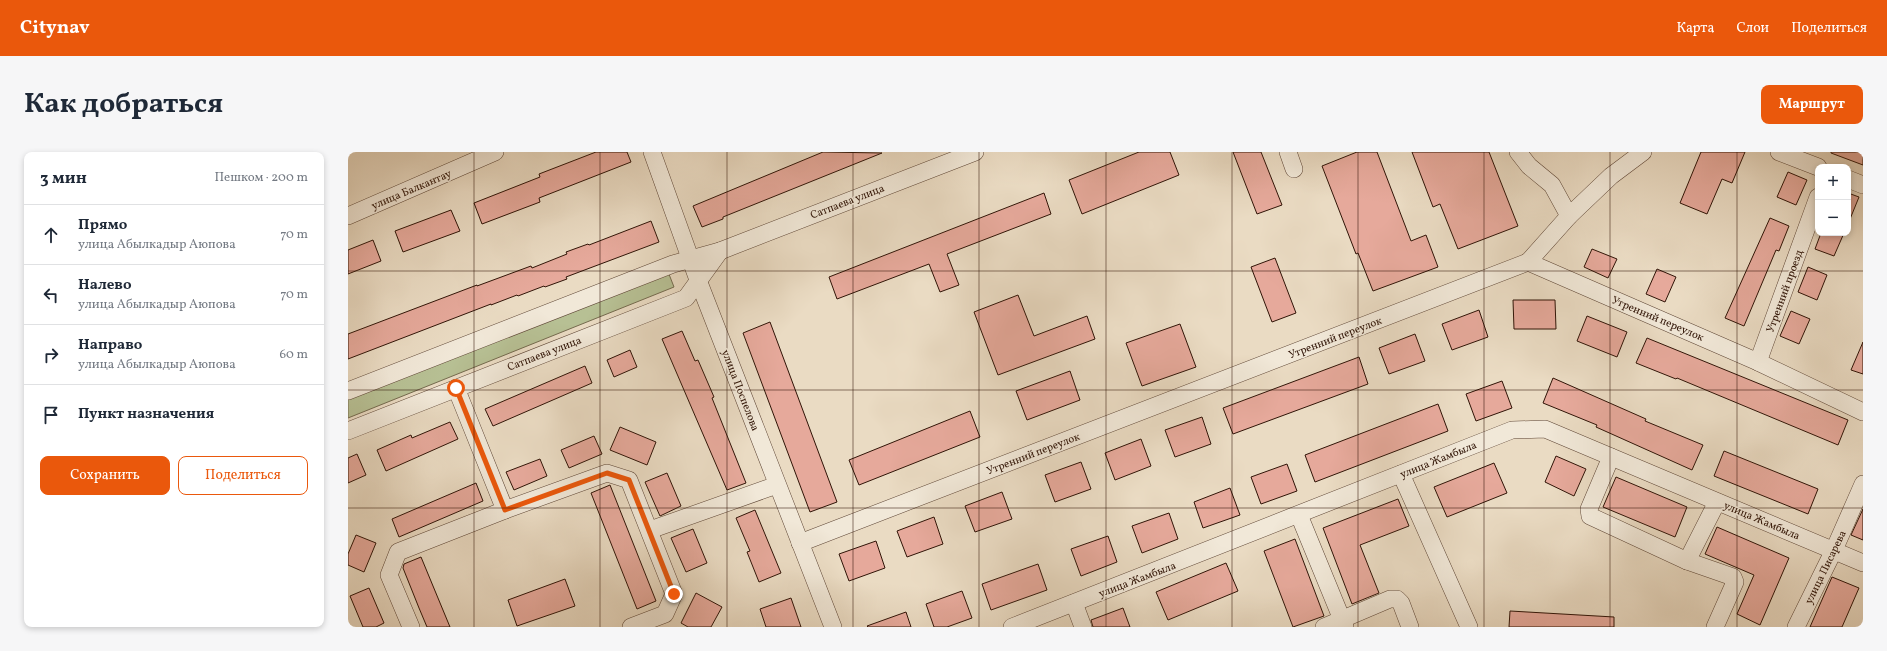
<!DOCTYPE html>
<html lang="ru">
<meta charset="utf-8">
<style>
body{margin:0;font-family:Vollkorn,serif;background:#f6f6f7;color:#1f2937}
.controls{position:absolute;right:12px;top:12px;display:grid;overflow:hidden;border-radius:8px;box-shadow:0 2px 6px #0003}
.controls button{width:36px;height:36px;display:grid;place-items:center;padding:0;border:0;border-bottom:1px solid #e0e1e3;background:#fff;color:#1f2937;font:20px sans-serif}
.stop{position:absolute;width:12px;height:12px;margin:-9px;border:3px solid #ea580c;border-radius:50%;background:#fff}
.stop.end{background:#ea580c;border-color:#fff;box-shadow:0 1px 4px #0008}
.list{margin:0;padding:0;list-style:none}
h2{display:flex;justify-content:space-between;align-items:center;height:52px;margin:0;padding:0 16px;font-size:17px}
h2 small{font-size:13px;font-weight:400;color:#747a83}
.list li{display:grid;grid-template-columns:26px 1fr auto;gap:12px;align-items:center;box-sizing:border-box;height:60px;padding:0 16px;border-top:1px solid #e0e1e3}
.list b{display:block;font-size:15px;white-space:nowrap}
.list p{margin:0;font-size:13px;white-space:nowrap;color:#747a83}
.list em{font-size:13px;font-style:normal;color:#747a83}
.actions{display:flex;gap:8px;padding:12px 16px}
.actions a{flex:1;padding:9px 0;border:1px solid #ea580c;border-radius:8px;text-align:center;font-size:14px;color:#ea580c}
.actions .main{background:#ea580c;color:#fff}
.icon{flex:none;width:22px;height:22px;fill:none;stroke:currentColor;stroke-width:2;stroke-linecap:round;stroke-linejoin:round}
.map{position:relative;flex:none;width:1515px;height:475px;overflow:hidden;border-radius:8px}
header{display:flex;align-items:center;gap:24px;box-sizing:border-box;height:56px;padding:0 20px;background:#ea580c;color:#fff}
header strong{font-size:19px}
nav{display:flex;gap:22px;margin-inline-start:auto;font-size:14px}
.intro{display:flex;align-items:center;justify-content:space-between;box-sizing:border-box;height:96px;padding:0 24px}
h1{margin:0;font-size:28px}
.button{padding:10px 18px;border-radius:8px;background:#ea580c;color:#fff;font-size:14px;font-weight:700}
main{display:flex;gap:24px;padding:0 24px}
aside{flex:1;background:#fff;border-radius:8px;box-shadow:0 2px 6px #0003}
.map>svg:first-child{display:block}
</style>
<header>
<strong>Citynav</strong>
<nav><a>Карта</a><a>Слои</a><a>Поделиться</a></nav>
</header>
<div class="intro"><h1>Как добраться</h1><a class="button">Маршрут</a></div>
<main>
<aside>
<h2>3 мин<small>Пешком · 200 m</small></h2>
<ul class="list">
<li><svg class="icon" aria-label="ahead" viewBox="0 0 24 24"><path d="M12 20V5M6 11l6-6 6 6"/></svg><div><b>Прямо</b><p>улица Абылкадыр Аюпова</p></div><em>70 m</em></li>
<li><svg class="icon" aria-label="left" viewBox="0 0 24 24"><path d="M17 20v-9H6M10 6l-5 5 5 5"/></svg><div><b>Налево</b><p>улица Абылкадыр Аюпова</p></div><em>70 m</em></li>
<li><svg class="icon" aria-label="right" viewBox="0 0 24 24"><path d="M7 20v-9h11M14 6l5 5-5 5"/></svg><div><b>Направо</b><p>улица Абылкадыр Аюпова</p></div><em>60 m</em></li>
<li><svg class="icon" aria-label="arrive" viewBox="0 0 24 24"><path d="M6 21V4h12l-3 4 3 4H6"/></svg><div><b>Пункт назначения</b></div></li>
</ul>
<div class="actions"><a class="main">Сохранить</a><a>Поделиться</a></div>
</aside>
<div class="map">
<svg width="1515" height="475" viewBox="0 0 1515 475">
<rect width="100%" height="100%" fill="#eadbc3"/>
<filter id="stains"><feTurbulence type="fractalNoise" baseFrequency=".005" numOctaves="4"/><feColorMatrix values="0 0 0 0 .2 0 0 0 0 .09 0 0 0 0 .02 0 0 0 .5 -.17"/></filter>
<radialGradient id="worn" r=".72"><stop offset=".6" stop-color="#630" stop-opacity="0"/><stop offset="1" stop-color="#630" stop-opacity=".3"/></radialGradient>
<path fill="#b7c094" stroke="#746a4e" d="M 317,112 L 326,135 L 0,266 L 0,239 Z"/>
<g fill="#e6a99b" stroke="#301407">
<path d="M 248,0 L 279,0 L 283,10 L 191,46 L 192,50 L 134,72 L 126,51 L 192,25 L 191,22 Z"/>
<path d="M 475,0 L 534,1 L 375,65 L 375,67 L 354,75 L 345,54 Z"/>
<path d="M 791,0 L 822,0 L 831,23 L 734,62 L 721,28 Z"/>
<path d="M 885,0 L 913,0 L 934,53 L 909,62 Z"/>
<path d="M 1009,0 L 1029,0 L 1063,89 L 1078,83 L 1090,115 L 1025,139 L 1010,101 L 1008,102 L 974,14 Z"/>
<path d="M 1064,0 L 1141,0 L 1170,74 L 1110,97 L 1092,52 L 1085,55 Z"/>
<path d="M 1353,0 L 1397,0 L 1384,31 L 1374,27 L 1359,62 L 1332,51 Z"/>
<path d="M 1483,0 L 1515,0 L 1515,13 L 1483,1 Z"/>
<path d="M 1440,20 L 1459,28 L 1448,53 L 1429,45 Z"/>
<path d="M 696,41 L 703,62 L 599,102 L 611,133 L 592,140 L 581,112 L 489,147 L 481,125 Z"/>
<path d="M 1500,41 L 1511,45 L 1500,72 Z"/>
<path d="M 103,58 L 112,79 L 55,100 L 47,79 Z"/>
<path d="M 1422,66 L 1441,74 L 1431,99 L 1428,98 L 1396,174 L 1377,166 Z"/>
<path d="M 303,69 L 311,90 L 218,125 L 219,127 L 197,135 L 196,134 L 170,144 L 169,143 L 143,153 L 143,152 L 0,207 L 0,182 L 129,133 L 129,134 L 183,114 L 184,116 L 219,102 L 218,100 L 240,92 L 241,93 Z"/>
<path d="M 1473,81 L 1496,81 L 1486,104 L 1467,97 Z"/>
<path d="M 25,88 L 33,109 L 0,122 L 0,98 Z"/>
<path d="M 1244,97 L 1269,107 L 1260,126 L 1236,115 Z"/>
<path d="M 927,106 L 948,161 L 924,170 L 903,115 Z"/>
<path d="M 1460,115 L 1479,123 L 1469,148 L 1450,140 Z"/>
<path d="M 1309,117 L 1328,125 L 1317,150 L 1298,142 Z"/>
<path d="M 670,143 L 686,184 L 739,164 L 747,187 L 650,223 L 626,160 Z"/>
<path d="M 1165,148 L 1207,148 L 1208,177 L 1166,177 Z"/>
<path d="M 1131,158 L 1140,185 L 1104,198 L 1094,172 Z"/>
<path d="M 1443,159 L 1462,167 L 1451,192 L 1432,184 Z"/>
<path d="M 1239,164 L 1279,180 L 1269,205 L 1229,189 Z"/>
<path d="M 422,170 L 489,350 L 462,360 L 395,181 Z"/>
<path d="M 832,172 L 848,215 L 794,234 L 778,191 Z"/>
<path d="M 334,179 L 347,209 L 350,208 L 366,245 L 364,246 L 398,331 L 379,338 L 314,187 Z"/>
<path d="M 1067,182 L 1077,209 L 1041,222 L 1031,196 Z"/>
<path d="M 1299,186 L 1500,268 L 1490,293 L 1329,226 L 1328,227 L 1288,211 Z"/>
<path d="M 1515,190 L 1515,222 L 1503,218 Z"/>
<path d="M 282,198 L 289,215 L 266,225 L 259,208 Z"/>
<path d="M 1011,205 L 1020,232 L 885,282 L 875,256 Z"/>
<path d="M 237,214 L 244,231 L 145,274 L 137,257 Z"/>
<path d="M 722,219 L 732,248 L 679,268 L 668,239 Z"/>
<path d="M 1205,226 L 1298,267 L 1297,269 L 1355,293 L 1344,318 L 1248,275 L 1249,273 L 1195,251 Z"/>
<path d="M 1154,229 L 1164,256 L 1128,269 L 1118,242 Z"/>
<path d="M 1090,252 L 1100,279 L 967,330 L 957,303 Z"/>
<path d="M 622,259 L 632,285 L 511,333 L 501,308 Z"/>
<path d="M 854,265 L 863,292 L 827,305 L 817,278 Z"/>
<path d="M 102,270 L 110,287 L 38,319 L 29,298 L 63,283 L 64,286 Z"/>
<path d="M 272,275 L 308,290 L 299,313 L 262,298 Z"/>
<path d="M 246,284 L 254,302 L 221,316 L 213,298 Z"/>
<path d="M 793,287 L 803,314 L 767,328 L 757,301 Z"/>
<path d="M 1376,299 L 1470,337 L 1460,362 L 1366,324 Z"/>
<path d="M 9,302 L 18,323 L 0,331 L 0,306 Z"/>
<path d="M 1208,304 L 1238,317 L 1226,344 L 1197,330 Z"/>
<path d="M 192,307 L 199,324 L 166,338 L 158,320 Z"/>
<path d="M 733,310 L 743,337 L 707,350 L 697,323 Z"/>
<path d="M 1146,311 L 1159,341 L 1099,365 L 1086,335 Z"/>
<path d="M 939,312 L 949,339 L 913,352 L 903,325 Z"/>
<path d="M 319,321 L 333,354 L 312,364 L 297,330 Z"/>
<path d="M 1268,325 L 1339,355 L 1327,385 L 1255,355 Z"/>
<path d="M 128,331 L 135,349 L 51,385 L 44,367 Z"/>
<path d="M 262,333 L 308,449 L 289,457 L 243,341 Z"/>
<path d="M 882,336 L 892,363 L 855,376 L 846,350 Z"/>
<path d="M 654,340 L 664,367 L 627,380 L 617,354 Z"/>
<path d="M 1050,347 L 1061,374 L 1012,393 L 1031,441 L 1004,452 L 975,376 Z"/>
<path d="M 1515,357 L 1515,388 L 1503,383 Z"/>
<path d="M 407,358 L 433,421 L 411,430 L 399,400 L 402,399 L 388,366 Z"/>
<path d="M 821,361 L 830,387 L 794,401 L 784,374 Z"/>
<path d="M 586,365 L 595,392 L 559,405 L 549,379 Z"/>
<path d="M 1369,375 L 1441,406 L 1412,473 L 1389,462 L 1406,423 L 1357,402 Z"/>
<path d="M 345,377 L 359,411 L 338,420 L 323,386 Z"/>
<path d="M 8,383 L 28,391 L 16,420 L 0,413 L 0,402 Z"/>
<path d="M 760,384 L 769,410 L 733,424 L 723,397 Z"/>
<path d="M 947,387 L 976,464 L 945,475 L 916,399 Z"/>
<path d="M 528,389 L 537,416 L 501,429 L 491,402 Z"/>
<path d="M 73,405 L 85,434 L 102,475 L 79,475 L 71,456 L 55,416 L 56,412 Z"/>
<path d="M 878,411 L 890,439 L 820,468 L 808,440 Z"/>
<path d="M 690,412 L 699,438 L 643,458 L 634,432 Z"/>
<path d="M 1484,425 L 1511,436 L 1494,475 L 1462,475 Z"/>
<path d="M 217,427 L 227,454 L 169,474 L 160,448 Z"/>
<path d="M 21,436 L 36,471 L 28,475 L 15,475 L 2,444 Z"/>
<path d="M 614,439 L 624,466 L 599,475 L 586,475 L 578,452 Z"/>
<path d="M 348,441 L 374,455 L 363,475 L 340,475 L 333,471 Z"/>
<path d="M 443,446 L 453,475 L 418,475 L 412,457 Z"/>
<path d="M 775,456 L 782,475 L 745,475 L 743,468 Z"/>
<path d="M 1162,459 L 1266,465 L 1266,475 L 1161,475 Z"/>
<path d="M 558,460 L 563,475 L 520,475 L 519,474 Z"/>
</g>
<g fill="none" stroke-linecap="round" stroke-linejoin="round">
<defs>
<g id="minor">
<path d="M 304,0 L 350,128 L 485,475"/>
<path d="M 940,0 L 946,17"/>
<path d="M 1170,0 L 1181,14 L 1204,33 L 1221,64"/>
<path d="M 1431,0 L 1470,15"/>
<path d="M 1500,27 L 1515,33"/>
<path d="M 0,64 L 147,0"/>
<path d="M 1180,110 L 1221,64 L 1263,24 L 1295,0"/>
<path d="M 1410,210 L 1470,45"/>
<path d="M 108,236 L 157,358 L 259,321 L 281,328 L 326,442 L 317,462 L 283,475"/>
<path d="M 0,239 L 325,112 L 372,99 L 627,0"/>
<path d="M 0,279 L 338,146 L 372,99"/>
<path d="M 1263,305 L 1241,357 L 1242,364 L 1339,409 L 1385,425 L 1387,430 L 1367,475"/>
<path d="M 1053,322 L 1121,475"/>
<path d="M 951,363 L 997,475"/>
<path d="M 302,378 L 429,333"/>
<path d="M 452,391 L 1180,110 L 1410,210 L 1515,260"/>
<path d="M 1339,409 L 1369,350"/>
<path d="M 726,451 L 735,475"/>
<path d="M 63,475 L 41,423 L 50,400 L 157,358"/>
<path d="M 664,475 L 1164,278 L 1197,277 L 1515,411"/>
<path d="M 976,475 L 1042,447 L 1049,447 L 1053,451 L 1062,475"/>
<path d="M 1448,475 L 1486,398 L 1515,332"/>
</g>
</defs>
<use href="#minor" stroke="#5e4636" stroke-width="18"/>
<use href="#minor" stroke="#f1e8d8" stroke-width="17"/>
</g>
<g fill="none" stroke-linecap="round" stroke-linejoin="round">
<path stroke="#ea580c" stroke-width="5" d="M 108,236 L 157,358 L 259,321 L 281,328 L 326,442"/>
</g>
<path fill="none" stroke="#301407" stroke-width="1" stroke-opacity="0.55" d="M 126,0 L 126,475M 252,0 L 252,475M 379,0 L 379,475M 505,0 L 505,475M 631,0 L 631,475M 758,0 L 758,475M 884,0 L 884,475M 1010,0 L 1010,475M 1136,0 L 1136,475M 1262,0 L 1262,475M 1389,0 L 1389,475M 0,119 L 1515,119M 0,238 L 1515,238M 0,356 L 1515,356"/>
<g text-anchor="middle" stroke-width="3" stroke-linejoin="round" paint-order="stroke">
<g font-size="11" fill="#301407" stroke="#f1e8d8">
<text transform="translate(63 37) rotate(-23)" y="4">улица Балкантау</text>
<text transform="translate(499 49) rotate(-21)" y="4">Сатпаева улица</text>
<text transform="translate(1436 139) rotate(-70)" y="4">Утренний проезд</text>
<text transform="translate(1310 166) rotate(23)" y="4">Утренний переулок</text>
<text transform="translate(987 185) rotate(-21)" y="4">Утренний переулок</text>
<text transform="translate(196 201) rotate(-21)" y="4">Сатпаева улица</text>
<text transform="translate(393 238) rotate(69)" y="4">улица Поспелова</text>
<text transform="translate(685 301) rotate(-21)" y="4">Утренний переулок</text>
<text transform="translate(1090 307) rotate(-22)" y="4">улица Жамбыла</text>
<text transform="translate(1414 368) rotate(23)" y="4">улица Жамбыла</text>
<text transform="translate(1477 415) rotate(-64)" y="4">улица Писарева</text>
<text transform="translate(789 427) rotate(-21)" y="4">улица Жамбыла</text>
</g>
</g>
<rect width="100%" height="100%" filter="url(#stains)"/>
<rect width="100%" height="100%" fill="url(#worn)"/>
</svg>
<div class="controls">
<button>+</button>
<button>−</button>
</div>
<div class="stop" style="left:108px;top:236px"></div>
<div class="stop end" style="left:326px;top:442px"></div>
</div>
</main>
